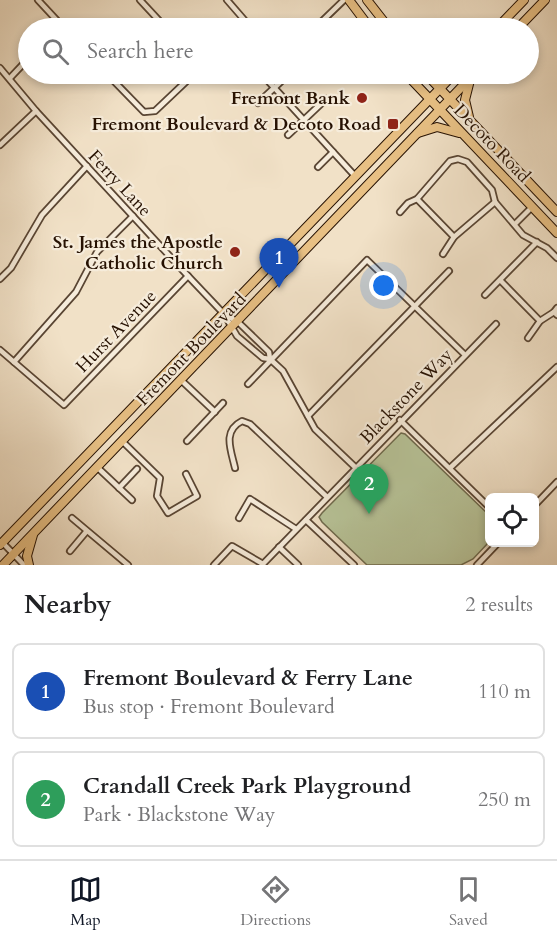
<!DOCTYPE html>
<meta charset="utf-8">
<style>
body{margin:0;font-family:Cardo,serif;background:#f6f6f6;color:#202124}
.controls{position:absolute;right:18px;bottom:18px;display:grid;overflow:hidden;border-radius:9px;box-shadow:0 3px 9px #0003}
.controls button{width:54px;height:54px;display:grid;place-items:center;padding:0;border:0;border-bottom:2px solid #e0e0e0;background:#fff;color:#202124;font:30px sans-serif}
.you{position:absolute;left:384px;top:286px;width:21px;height:21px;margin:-15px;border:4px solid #fff;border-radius:50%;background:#1a73e8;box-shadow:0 0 0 9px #1a73e833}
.badge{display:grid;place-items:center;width:39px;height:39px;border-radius:50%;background:#111827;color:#fff;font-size:20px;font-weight:700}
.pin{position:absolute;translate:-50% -50px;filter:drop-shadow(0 2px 3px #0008)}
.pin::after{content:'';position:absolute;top:32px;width:21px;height:18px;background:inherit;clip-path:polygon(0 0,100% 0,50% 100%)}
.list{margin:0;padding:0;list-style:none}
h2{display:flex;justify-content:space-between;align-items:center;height:78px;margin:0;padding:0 24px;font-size:26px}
h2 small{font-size:20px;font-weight:400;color:#757577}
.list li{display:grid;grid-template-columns:39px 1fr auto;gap:18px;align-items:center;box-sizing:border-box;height:96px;margin:0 12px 12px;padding:0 12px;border:2px solid #e0e0e0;border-radius:9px}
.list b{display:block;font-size:22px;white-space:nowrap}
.list p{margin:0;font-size:20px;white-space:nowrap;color:#757577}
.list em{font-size:20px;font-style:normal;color:#757577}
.icon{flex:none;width:33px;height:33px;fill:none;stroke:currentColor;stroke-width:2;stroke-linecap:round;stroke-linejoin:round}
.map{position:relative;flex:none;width:557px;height:565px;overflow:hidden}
.search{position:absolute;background:#fff;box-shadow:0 3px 9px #0003;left:18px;right:18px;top:18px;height:66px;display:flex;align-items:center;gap:15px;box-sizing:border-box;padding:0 21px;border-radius:33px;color:#757577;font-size:22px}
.sheet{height:294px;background:#fff}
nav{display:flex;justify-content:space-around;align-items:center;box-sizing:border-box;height:84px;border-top:2px solid #e0e0e0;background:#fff;font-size:16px;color:#757577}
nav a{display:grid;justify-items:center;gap:3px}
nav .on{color:#111827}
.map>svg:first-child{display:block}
</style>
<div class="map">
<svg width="557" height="565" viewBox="0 0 557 565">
<rect width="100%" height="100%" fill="#f1e1c7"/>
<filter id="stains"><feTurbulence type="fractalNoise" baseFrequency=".00333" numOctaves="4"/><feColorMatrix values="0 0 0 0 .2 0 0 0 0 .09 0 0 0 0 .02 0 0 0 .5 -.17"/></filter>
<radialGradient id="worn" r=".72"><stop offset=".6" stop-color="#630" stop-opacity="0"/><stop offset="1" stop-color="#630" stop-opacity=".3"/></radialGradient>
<path fill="#b7c398" stroke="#6e6a4d" stroke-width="1.5" d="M 401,433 L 405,434 L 489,515 L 489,542 L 473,559 L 461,565 L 367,565 L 322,522 L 319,517 L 322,513 Z"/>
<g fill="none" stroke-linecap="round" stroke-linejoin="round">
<defs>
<g id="minor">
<path d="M 38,0 L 64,28"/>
<path d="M 140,0 L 166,28"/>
<path d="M 227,0 L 247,23 L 245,28"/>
<path d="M 315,28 L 344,0"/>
<path d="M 0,68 L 36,111 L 188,276 L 224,314 L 238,322 L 269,352 L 270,359"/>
<path d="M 107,74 L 144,112 L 155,111 L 194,74"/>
<path d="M 10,78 L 28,59"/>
<path d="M 269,82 L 355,176"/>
<path d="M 258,103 L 289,74"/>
<path d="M 288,135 L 326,99"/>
<path d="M 0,145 L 36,111"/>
<path d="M 318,167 L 333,152"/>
<path d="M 417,199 L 454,237"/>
<path d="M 400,212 L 408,203 L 417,199 L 450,161 L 458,159 L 467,162 L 492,190 L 495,202 L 523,235 L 547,248 L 557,258"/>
<path d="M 515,224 L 532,207"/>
<path d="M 443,254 L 454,237 L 495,202"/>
<path d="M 0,279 L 11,268 L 42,215 L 87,166"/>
<path d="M 501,281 L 540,321"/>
<path d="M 485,295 L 537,242"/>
<path d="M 557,308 L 554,312 L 557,315"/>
<path d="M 224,314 L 237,336 L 263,358 L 270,359 L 283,371 L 315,429 L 356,468"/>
<path d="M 528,338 L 540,321 L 554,312"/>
<path d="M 0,350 L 64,405 L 188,276"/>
<path d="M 14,362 L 76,292 L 97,252 L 133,216"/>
<path d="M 182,381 L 215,412"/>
<path d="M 248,384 L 367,260 L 464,354"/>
<path d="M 308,416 L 449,271"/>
<path d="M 400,420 L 490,508"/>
<path d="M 187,441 L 223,403"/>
<path d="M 123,442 L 160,478 L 157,496 L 168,513 L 197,496 L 186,474"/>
<path d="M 98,468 L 132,500"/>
<path d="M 235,468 C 231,450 222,431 242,421 L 250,424 L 327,497"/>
<path d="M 450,468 L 557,367"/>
<path d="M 119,488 L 137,469"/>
<path d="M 534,506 L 557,482"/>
<path d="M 72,518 L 128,565"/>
<path d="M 239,518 L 250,499 L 296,529"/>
<path d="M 306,520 L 354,565"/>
<path d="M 2,542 L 24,565"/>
<path d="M 279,547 L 298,565"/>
<path d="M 70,551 L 86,532"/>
<path d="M 214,565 L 232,546 L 263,564"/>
<path d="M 262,565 L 496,324"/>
<path d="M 477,565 L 499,542"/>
</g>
<g id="primary">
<path d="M 349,0 L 370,28"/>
<path d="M 367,0 L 389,28"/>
<path d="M 497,28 L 524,0"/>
<path d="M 518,28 L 545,0"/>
<path d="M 406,74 L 557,233"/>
<path d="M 426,74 L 557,212"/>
<path d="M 469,117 L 465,100 L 470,80"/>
<path d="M 418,133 L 437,127 L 459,133"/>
<path d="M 0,545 L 454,74"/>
<path d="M 3,565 L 474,74"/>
<path d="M 29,565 L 27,556 L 33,535"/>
</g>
</defs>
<use href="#minor" stroke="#594533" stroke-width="8"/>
<use href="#primary" stroke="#261102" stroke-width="10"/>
<use href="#minor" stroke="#f6ecdb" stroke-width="4.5"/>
<use href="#primary" stroke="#e8c084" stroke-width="8"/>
</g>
<g fill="#8f2418" stroke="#f6ecdb" stroke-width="2">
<circle cx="362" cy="98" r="6"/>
<rect x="387" y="118" width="12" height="12" rx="3"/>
<circle cx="235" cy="252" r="6"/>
</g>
<g text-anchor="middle" stroke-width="4.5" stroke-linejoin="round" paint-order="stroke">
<g font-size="18" font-weight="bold" fill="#261102" stroke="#f6ecdb" text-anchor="end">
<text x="350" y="104">Fremont Bank</text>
<text x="381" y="130">Fremont Boulevard &amp; Decoto Road</text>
<text x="223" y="248">St. James the Apostle<tspan x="223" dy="21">Catholic Church</tspan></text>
</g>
<g font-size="18" fill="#261102" stroke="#f6ecdb">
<text transform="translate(492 143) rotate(46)" y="6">Decoto Road</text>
<text transform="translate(120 183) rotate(47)" y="6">Ferry Lane</text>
<text transform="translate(116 331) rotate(-46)" y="6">Hurst Avenue</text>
<text transform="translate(191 349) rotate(-46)" y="6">Fremont Boulevard</text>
<text transform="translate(406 396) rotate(-46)" y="6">Blackstone Way</text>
</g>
</g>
<rect width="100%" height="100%" filter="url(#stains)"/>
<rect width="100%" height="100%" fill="url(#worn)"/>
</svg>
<div class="controls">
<button><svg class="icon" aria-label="locate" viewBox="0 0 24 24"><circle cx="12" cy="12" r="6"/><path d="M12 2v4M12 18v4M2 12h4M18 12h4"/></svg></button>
</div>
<div class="you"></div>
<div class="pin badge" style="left:279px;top:288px;background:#1a4fb4">1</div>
<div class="pin badge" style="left:369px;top:514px;background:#2e9e5b">2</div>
<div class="search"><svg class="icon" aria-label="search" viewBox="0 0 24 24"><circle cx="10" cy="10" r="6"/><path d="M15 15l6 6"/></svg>Search here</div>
</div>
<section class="sheet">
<h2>Nearby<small>2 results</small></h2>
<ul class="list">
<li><span class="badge" style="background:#1a4fb4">1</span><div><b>Fremont Boulevard &amp; Ferry Lane</b><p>Bus stop · Fremont Boulevard</p></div><em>110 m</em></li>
<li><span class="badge" style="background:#2e9e5b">2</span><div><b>Crandall Creek Park Playground</b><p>Park · Blackstone Way</p></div><em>250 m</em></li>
</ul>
</section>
<nav>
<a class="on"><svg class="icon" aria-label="map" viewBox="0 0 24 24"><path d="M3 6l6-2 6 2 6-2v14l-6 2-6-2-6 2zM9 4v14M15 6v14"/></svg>Map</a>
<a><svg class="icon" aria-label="directions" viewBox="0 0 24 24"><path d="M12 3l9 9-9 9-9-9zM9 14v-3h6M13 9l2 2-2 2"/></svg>Directions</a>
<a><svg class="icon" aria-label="saved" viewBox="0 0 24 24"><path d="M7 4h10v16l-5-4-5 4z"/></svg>Saved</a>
</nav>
